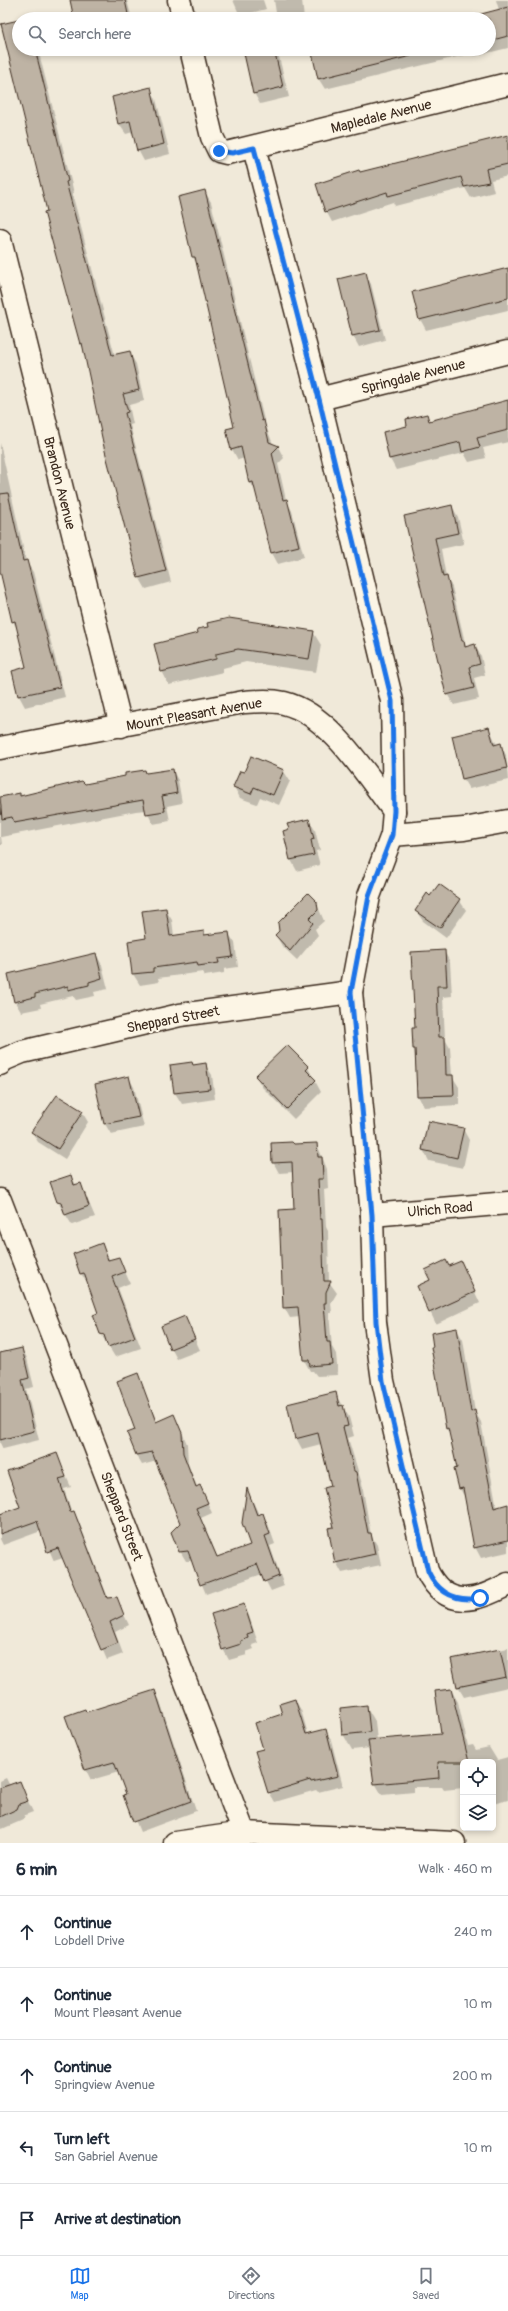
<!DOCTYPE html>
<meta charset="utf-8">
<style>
body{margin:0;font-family:Pangolin,sans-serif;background:#f6f6f7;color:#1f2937}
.controls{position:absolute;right:12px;bottom:12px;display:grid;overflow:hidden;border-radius:6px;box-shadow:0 2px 6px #0003}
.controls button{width:36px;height:36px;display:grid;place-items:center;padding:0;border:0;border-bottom:1px solid #e0e1e3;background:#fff;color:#1f2937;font:20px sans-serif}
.stop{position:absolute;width:12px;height:12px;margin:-9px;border:3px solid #1a73e8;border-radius:50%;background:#fff}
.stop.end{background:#1a73e8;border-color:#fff;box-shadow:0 1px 4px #0008}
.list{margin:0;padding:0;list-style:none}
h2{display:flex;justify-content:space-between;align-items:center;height:52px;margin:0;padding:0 16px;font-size:17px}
h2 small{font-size:13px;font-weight:400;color:#747a83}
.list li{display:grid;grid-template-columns:26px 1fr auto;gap:12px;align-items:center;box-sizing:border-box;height:72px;padding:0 16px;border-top:1px solid #e0e1e3}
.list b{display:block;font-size:15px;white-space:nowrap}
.list p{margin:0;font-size:13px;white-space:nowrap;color:#747a83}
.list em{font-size:13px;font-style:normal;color:#747a83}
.icon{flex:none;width:22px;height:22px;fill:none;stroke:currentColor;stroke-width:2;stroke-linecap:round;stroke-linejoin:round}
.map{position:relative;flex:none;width:508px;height:1843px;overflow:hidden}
.search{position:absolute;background:#fff;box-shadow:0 2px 6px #0003;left:12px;right:12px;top:12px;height:44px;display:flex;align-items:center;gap:10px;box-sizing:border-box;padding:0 14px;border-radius:22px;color:#747a83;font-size:15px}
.sheet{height:412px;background:#fff}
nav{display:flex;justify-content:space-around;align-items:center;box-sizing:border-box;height:56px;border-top:1px solid #e0e1e3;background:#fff;font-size:11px;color:#747a83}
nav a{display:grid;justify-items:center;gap:2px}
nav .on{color:#1a73e8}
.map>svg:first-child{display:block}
</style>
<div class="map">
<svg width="508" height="1843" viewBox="0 0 508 1843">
<rect width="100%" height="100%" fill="#f0e9d9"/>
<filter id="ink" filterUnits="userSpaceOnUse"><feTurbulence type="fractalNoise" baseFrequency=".025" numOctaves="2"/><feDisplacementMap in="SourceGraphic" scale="8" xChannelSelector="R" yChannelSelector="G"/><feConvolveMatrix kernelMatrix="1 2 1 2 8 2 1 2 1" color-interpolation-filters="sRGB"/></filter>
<g filter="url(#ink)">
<g fill="#0003">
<path d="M 82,0 L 127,0 L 132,19 L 75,19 Z"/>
<path d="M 233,0 L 263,0 L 266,9 L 240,16 Z"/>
<path d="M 274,0 L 302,0 L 304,19 L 277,19 Z"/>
<path d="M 496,0 L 508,0 L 508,48 L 475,56 L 473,53 L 325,89 L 318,78 L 319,49 L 489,49 L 489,19 L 461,19 L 499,10 Z"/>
<path d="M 19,21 L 19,49 L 38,49 L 74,193 L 72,193 L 115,356 L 129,352 L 136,364 L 144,401 L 129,405 L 133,424 L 130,425 L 171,582 L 146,589 L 139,577 L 86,352 L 80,343 L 2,25 Z"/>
<path d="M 244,49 L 277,49 L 289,97 L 260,104 L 254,93 Z"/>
<path d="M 150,89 L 156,99 L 170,154 L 144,161 L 138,150 L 133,132 L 126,134 L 119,124 Z"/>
<path d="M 508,135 L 508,176 L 491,180 L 494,192 L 471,198 L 465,188 L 395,206 L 393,202 L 332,222 L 326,211 L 360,173 Z"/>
<path d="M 205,192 L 211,202 L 265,424 L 273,444 L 278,447 L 284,458 L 278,464 L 286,500 L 292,511 L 304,557 L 278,564 L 272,553 L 257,493 L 250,482 L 245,458 L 238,460 L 232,449 L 235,428 L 198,266 L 193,257 L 179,198 Z"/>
<path d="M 508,269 L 508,310 L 426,330 L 420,319 Z"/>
<path d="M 365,273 L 371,284 L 385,340 L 359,347 L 353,336 L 340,280 Z"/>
<path d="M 508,403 L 508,442 L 483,448 L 486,458 L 469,462 L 464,453 L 396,470 L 390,459 L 384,433 L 409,427 L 426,415 L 430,422 Z"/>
<path d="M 0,443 L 26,561 L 33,572 L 65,697 L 25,707 L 19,696 L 13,671 L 27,668 L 18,631 L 13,621 L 0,566 Z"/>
<path d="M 452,506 L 458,517 L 464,544 L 441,549 L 446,577 L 452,587 L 466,647 L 475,646 L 481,656 L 485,675 L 474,678 L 479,699 L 454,705 L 447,694 L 405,517 Z"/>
<path d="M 313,632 L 321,645 L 316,672 L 246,662 L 223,668 L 223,672 L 169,685 L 162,671 L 155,645 Z"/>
<path d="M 489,728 L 497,745 L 500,744 L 506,755 L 508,780 L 469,789 L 463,779 Z"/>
<path d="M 172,770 L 178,780 L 182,803 L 167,806 L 170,821 L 153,824 L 146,810 L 136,811 L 1,837 L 2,845 L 0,845 L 0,798 L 19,794 L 21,796 L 82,782 L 84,785 L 126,777 L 145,771 L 147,774 Z"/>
<path d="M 283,770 L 290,781 L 279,805 L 260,797 L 257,804 L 240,798 L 234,787 Z"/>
<path d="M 309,820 L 315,830 L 320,850 L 316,851 L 320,865 L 297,871 L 291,860 L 284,832 Z"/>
<path d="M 431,897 L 459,900 L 466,910 L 446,938 L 423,921 L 416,911 Z"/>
<path d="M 316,902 L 324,921 L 315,929 L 318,935 L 297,960 L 282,946 L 276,935 Z"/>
<path d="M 165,909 L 172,920 L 174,936 L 203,932 L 205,936 L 228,933 L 235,943 L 238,967 L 224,969 L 224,973 L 205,976 L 203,972 L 158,978 L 159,982 L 140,985 L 133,974 L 129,942 L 147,939 Z"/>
<path d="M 444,951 L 450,962 L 452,996 L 443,997 L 445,1039 L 450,1048 L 452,1076 L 459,1087 L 459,1105 L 424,1107 L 418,1096 L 413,1029 L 416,1029 Z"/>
<path d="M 96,954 L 102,965 L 108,989 L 94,992 L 95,996 L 76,1000 L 73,996 L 40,1004 L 41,1008 L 21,1012 L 15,1002 Z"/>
<path d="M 205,1064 L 212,1075 L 215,1099 L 182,1104 L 175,1093 L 172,1066 Z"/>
<path d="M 308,1068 L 321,1092 L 294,1119 L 262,1087 L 256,1076 Z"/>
<path d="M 128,1077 L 134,1087 L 144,1127 L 111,1134 L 105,1124 L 96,1084 Z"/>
<path d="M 82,1112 L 88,1122 L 65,1159 L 38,1142 L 32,1132 Z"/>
<path d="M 463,1129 L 469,1140 L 463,1168 L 429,1161 L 423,1150 Z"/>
<path d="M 272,1144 L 317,1144 L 327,1169 L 328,1189 L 324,1190 L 326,1227 L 328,1231 L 329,1282 L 337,1293 L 331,1303 L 332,1313 L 329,1313 L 332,1347 L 336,1354 L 338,1375 L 317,1376 L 313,1371 L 310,1371 L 304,1360 L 300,1317 L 290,1318 L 284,1307 L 295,1210 L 294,1172 L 279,1173 L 273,1162 Z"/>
<path d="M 71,1176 L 76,1185 L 81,1184 L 95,1217 L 72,1225 L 59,1204 L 66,1205 L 58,1202 Z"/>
<path d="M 102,1244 L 110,1261 L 119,1258 L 130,1283 L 118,1288 L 141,1348 L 115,1357 L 102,1336 L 108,1338 L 109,1336 L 101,1333 L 99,1313 L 89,1284 L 81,1274 Z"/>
<path d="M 449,1268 L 466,1273 L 480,1303 L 436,1324 L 418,1287 Z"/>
<path d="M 185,1318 L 200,1350 L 177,1359 L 171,1348 Z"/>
<path d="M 457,1330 L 463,1340 L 475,1412 L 481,1422 L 497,1508 L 508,1507 L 508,1552 L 481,1558 L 475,1547 L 466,1499 L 460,1489 L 458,1469 L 451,1436 L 447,1429 Z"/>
<path d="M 22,1349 L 27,1358 L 34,1387 L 26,1389 L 39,1440 L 3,1449 L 0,1443 L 0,1354 Z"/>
<path d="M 137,1374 L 157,1422 L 173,1416 L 179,1425 L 187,1444 L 188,1464 L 197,1487 L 200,1486 L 212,1513 L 201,1518 L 218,1558 L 252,1545 L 248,1491 L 259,1515 L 263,1514 L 268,1524 L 275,1544 L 270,1546 L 284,1586 L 271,1591 L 262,1574 L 206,1594 L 192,1561 L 186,1561 L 180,1551 L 181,1524 L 157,1461 L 142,1465 L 136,1455 Z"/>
<path d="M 335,1394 L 349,1417 L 354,1436 L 348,1438 L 362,1484 L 371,1535 L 377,1545 L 381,1565 L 342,1573 L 336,1562 L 332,1487 L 321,1444 L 302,1449 L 296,1438 Z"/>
<path d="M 56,1454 L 71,1487 L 64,1489 L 72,1513 L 74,1512 L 79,1522 L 108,1598 L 116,1598 L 129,1625 L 115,1632 L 123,1654 L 107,1660 L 63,1558 L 54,1561 L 41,1531 L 3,1545 L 0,1539 L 0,1515 L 21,1507 Z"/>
<path d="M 243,1605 L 249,1616 L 258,1643 L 252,1645 L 254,1649 L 246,1652 L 247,1655 L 229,1660 L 223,1649 Z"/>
<path d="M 508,1648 L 508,1687 L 464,1697 L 458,1687 L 452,1660 Z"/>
<path d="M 451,1690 L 458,1702 L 468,1746 L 473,1745 L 476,1750 L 489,1747 L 497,1760 L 508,1757 L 508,1800 L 493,1804 L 493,1762 L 463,1762 L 463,1788 L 444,1790 L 442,1787 L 414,1787 L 414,1792 L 382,1795 L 375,1783 L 370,1748 L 352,1750 L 343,1734 L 366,1706 L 375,1721 L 377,1741 L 442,1735 Z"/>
<path d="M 155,1691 L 160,1701 L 196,1811 L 140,1832 L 125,1796 L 127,1795 L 119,1772 L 91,1780 L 86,1770 L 66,1716 L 86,1713 Z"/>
<path d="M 295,1700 L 301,1710 L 308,1734 L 325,1730 L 331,1740 L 343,1786 L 318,1792 L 316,1790 L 275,1802 L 269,1792 L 264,1750 L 283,1715 Z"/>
<path d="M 6,1778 L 10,1786 L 19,1782 L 33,1812 L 25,1815 L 23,1820 L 2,1829 L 0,1825 L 0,1781 Z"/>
</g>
<g fill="#beb3a4" stroke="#3b2a1e">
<path d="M 70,0 L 125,0 L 129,19 L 74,19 Z"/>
<path d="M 508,7 L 508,36 L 489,41 L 489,19 L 462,19 Z"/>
<path d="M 19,20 L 19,49 L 35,49 L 68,181 L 66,182 L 112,355 L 130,351 L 139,390 L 123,394 L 128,412 L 125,413 L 166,571 L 138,578 L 104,447 L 82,343 L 80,344 L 44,212 L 47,211 L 1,24 Z"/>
<path d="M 243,49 L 274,49 L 283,87 L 253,94 Z"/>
<path d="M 311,49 L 410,49 L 411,56 L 318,79 Z"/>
<path d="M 151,87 L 164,144 L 137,151 L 130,121 L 118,124 L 112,97 Z"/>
<path d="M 508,135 L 508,164 L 486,169 L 489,182 L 464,187 L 461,177 L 388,196 L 387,192 L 325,212 L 316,184 L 359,170 L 360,172 Z"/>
<path d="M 205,190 L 262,421 L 264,420 L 269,442 L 279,446 L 272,453 L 283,500 L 287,499 L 299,546 L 271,553 L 253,482 L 249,483 L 241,447 L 231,450 L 226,429 L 234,427 L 195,257 L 192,257 L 178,197 Z"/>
<path d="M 508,268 L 508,298 L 419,320 L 412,292 Z"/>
<path d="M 366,272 L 380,330 L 352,336 L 338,279 Z"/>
<path d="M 508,400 L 508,430 L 477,438 L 480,447 L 462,452 L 460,442 L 389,459 L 383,432 L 407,426 L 406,419 L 427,414 L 429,421 Z"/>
<path d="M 8,493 L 23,561 L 27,560 L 60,687 L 18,696 L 12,671 L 26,667 L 15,621 L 12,622 L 0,571 L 0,494 Z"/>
<path d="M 452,505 L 458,533 L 435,538 L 443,577 L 447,576 L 462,641 L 464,641 L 465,647 L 475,644 L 480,664 L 469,667 L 474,688 L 446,695 L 404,516 Z"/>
<path d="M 229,618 L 314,631 L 309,659 L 238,649 L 216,654 L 216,659 L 161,672 L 154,644 L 198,633 L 197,629 L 208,627 L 207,623 Z"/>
<path d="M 489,727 L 494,745 L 501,743 L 507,768 L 462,779 L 452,736 Z"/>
<path d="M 251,756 L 284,770 L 273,795 L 254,787 L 251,794 L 233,787 L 240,771 L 244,772 Z"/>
<path d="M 173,769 L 177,793 L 162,796 L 165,811 L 146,814 L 143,800 L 14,823 L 12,817 L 2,819 L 0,797 L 20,793 L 20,796 L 82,781 L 85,784 L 125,776 L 125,773 L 145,770 L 146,773 Z"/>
<path d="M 309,819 L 314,839 L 311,840 L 314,855 L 290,860 L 283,831 L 289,829 L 287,824 Z"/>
<path d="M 439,884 L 460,899 L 440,928 L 415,911 L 427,893 L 430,896 Z"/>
<path d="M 308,893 L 317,902 L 318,910 L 309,919 L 313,923 L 290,951 L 275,935 L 279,931 L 278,923 Z"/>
<path d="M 166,908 L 170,936 L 204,931 L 204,935 L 229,932 L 233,957 L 218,959 L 219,963 L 198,966 L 197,962 L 153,968 L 153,972 L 132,974 L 128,941 L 146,938 L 142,911 Z"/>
<path d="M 445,950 L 447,986 L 437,986 L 439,1037 L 445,1037 L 446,1075 L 453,1075 L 454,1095 L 417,1096 L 415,1049 L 413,1049 L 412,1028 L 415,1028 L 411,952 Z"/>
<path d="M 96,953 L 102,978 L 89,982 L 89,985 L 68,990 L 68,986 L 35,994 L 35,997 L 14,1002 L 8,974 Z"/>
<path d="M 287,1045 L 309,1067 L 306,1070 L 316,1080 L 287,1109 L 255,1076 Z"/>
<path d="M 192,1062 L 193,1065 L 206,1063 L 210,1089 L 174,1093 L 170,1065 Z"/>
<path d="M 129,1076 L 139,1117 L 104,1124 L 95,1084 Z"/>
<path d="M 57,1095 L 83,1111 L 58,1149 L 31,1132 Z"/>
<path d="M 428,1121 L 464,1128 L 457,1158 L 422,1150 Z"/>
<path d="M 292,1142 L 294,1144 L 317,1143 L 318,1157 L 322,1157 L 323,1179 L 318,1179 L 320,1219 L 322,1219 L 324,1281 L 331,1281 L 326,1292 L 326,1303 L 324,1303 L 327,1342 L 330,1342 L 332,1364 L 310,1366 L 309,1360 L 303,1360 L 298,1307 L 283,1308 L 279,1210 L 294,1209 L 292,1162 L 272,1163 L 271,1143 Z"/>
<path d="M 71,1175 L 74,1185 L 81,1183 L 89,1206 L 65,1215 L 61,1203 L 57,1202 L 50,1182 Z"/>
<path d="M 102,1243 L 108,1260 L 119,1257 L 125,1272 L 112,1277 L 135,1337 L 108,1347 L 104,1335 L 100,1334 L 93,1315 L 98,1313 L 84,1273 L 80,1274 L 73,1254 Z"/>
<path d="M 446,1260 L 449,1266 L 461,1261 L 475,1292 L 429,1313 L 417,1286 L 430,1280 L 425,1270 Z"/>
<path d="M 185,1316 L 195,1339 L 170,1349 L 161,1326 Z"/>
<path d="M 457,1328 L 471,1412 L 475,1410 L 494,1508 L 508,1504 L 508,1540 L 474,1548 L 463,1488 L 459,1489 L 454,1469 L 457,1468 L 448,1428 L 446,1429 L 431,1347 L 433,1347 L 431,1333 Z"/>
<path d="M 22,1348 L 29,1378 L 22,1380 L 34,1431 L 0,1440 L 0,1353 Z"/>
<path d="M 138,1373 L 156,1422 L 174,1414 L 182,1433 L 183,1453 L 196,1487 L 200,1485 L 208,1503 L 196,1508 L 217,1557 L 250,1545 L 242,1523 L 247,1488 L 257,1515 L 263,1513 L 270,1534 L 265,1536 L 279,1576 L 264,1582 L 257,1564 L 200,1585 L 188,1551 L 179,1552 L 171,1532 L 180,1523 L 152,1452 L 136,1455 L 127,1433 L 135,1430 L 117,1381 Z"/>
<path d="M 336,1392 L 339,1406 L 343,1405 L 348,1426 L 343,1427 L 354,1471 L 356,1472 L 368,1533 L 371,1533 L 375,1554 L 335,1563 L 328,1528 L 334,1527 L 324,1488 L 331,1486 L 318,1433 L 295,1439 L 287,1404 Z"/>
<path d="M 57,1453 L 66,1477 L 59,1479 L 70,1512 L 74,1511 L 107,1598 L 117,1597 L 124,1615 L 110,1622 L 118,1643 L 101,1650 L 58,1548 L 47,1552 L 37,1521 L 0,1534 L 0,1514 L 20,1507 L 7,1471 Z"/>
<path d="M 244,1604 L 253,1632 L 247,1634 L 248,1638 L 241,1641 L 241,1644 L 222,1650 L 211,1614 Z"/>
<path d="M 500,1649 L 506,1677 L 457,1687 L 451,1659 Z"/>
<path d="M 451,1689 L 469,1762 L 438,1762 L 439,1778 L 374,1784 L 368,1740 L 441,1734 L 435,1691 Z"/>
<path d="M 155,1690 L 191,1801 L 133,1822 L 123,1795 L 126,1794 L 114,1762 L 85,1770 L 65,1716 L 85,1709 L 86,1712 Z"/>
<path d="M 295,1699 L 306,1734 L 326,1729 L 338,1776 L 311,1782 L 310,1780 L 268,1793 L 255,1751 L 263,1749 L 255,1723 L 282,1714 L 279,1704 Z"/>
<path d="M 367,1705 L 370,1732 L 342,1735 L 340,1708 Z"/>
<path d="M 20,1781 L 28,1801 L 19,1804 L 17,1809 L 0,1817 L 0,1788 Z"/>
</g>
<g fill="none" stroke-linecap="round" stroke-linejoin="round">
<defs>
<g id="street">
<path d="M 179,0 L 184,19"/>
<path d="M 191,49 L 212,137 L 219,151 L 227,153 L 508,84"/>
<path d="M 254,148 L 319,399 L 392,701 L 394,811 L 392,835 L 369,896 L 351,992 L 372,1215 L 375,1322 L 383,1381 L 427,1571 C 446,1610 476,1602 508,1584"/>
<path d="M 0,240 L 121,726"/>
<path d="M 319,399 L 508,352"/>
<path d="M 0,748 L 244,702 C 258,701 271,700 284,703 C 330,714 367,776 394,811"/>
<path d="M 392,835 L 464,829 L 508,821"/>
<path d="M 0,1064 L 3,1060 L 22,1052 L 180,1015 L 351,992"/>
<path d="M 0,1200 L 244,1833"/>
<path d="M 372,1215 L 508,1203"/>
<path d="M 175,1843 L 244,1833 L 454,1843"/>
</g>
</defs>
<use href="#street" stroke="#3b2a1e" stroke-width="25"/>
<use href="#street" stroke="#fcf5e5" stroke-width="22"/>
</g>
</g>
<g fill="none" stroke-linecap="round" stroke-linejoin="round" filter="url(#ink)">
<path stroke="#1a73e8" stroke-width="5" d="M 219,151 L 232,153 L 254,148 L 319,399 L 392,701 L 394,811 L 392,835 L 369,896 L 351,992 L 372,1215 L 376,1322 L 383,1381 L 428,1571 C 438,1593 455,1602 480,1598"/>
</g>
<g text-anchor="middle" stroke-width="4" stroke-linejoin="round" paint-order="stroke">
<g font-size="14" fill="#3b2a1e" stroke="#fcf5e5">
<text transform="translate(381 116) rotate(-14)" y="5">Mapledale Avenue</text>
<text transform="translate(413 376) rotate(-14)" y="5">Springdale Avenue</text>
<text transform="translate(60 483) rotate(76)" y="5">Brandon Avenue</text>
<text transform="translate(194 714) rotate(-10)" y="5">Mount Pleasant Avenue</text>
<text transform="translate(173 1019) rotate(-11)" y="5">Sheppard Street</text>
<text transform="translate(440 1209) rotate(-5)" y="5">Ulrich Road</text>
<text transform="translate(122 1516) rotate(69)" y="5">Sheppard Street</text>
</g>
</g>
</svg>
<div class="controls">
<button><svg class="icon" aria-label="locate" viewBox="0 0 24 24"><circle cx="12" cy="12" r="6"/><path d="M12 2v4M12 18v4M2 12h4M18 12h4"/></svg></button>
<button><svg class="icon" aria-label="layers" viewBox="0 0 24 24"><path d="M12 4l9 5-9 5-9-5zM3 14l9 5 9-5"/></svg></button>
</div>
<div class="stop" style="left:480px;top:1598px"></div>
<div class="stop end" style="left:219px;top:151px"></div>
<div class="search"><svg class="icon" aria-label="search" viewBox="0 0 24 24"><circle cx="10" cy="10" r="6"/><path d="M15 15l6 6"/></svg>Search here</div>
</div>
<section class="sheet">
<h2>6 min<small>Walk · 460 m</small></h2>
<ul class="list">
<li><svg class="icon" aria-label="ahead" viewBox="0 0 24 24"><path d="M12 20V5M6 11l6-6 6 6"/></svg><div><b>Continue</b><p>Lobdell Drive</p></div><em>240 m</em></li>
<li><svg class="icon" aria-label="ahead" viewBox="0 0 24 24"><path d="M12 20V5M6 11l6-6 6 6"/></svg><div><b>Continue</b><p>Mount Pleasant Avenue</p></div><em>10 m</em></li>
<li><svg class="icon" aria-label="ahead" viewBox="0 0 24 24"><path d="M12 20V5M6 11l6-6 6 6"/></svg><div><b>Continue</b><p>Springview Avenue</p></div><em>200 m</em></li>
<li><svg class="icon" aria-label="left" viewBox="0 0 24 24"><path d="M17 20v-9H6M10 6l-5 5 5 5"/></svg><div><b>Turn left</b><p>San Gabriel Avenue</p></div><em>10 m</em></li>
<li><svg class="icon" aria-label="arrive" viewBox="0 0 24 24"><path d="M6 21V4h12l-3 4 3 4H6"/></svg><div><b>Arrive at destination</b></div></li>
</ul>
</section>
<nav>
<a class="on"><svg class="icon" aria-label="map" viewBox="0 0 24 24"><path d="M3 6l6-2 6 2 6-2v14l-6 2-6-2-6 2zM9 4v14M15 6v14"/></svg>Map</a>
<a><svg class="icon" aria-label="directions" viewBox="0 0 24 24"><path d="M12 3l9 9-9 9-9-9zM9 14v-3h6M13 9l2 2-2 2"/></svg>Directions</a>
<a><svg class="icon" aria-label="saved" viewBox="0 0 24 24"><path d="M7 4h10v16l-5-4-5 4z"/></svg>Saved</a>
</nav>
